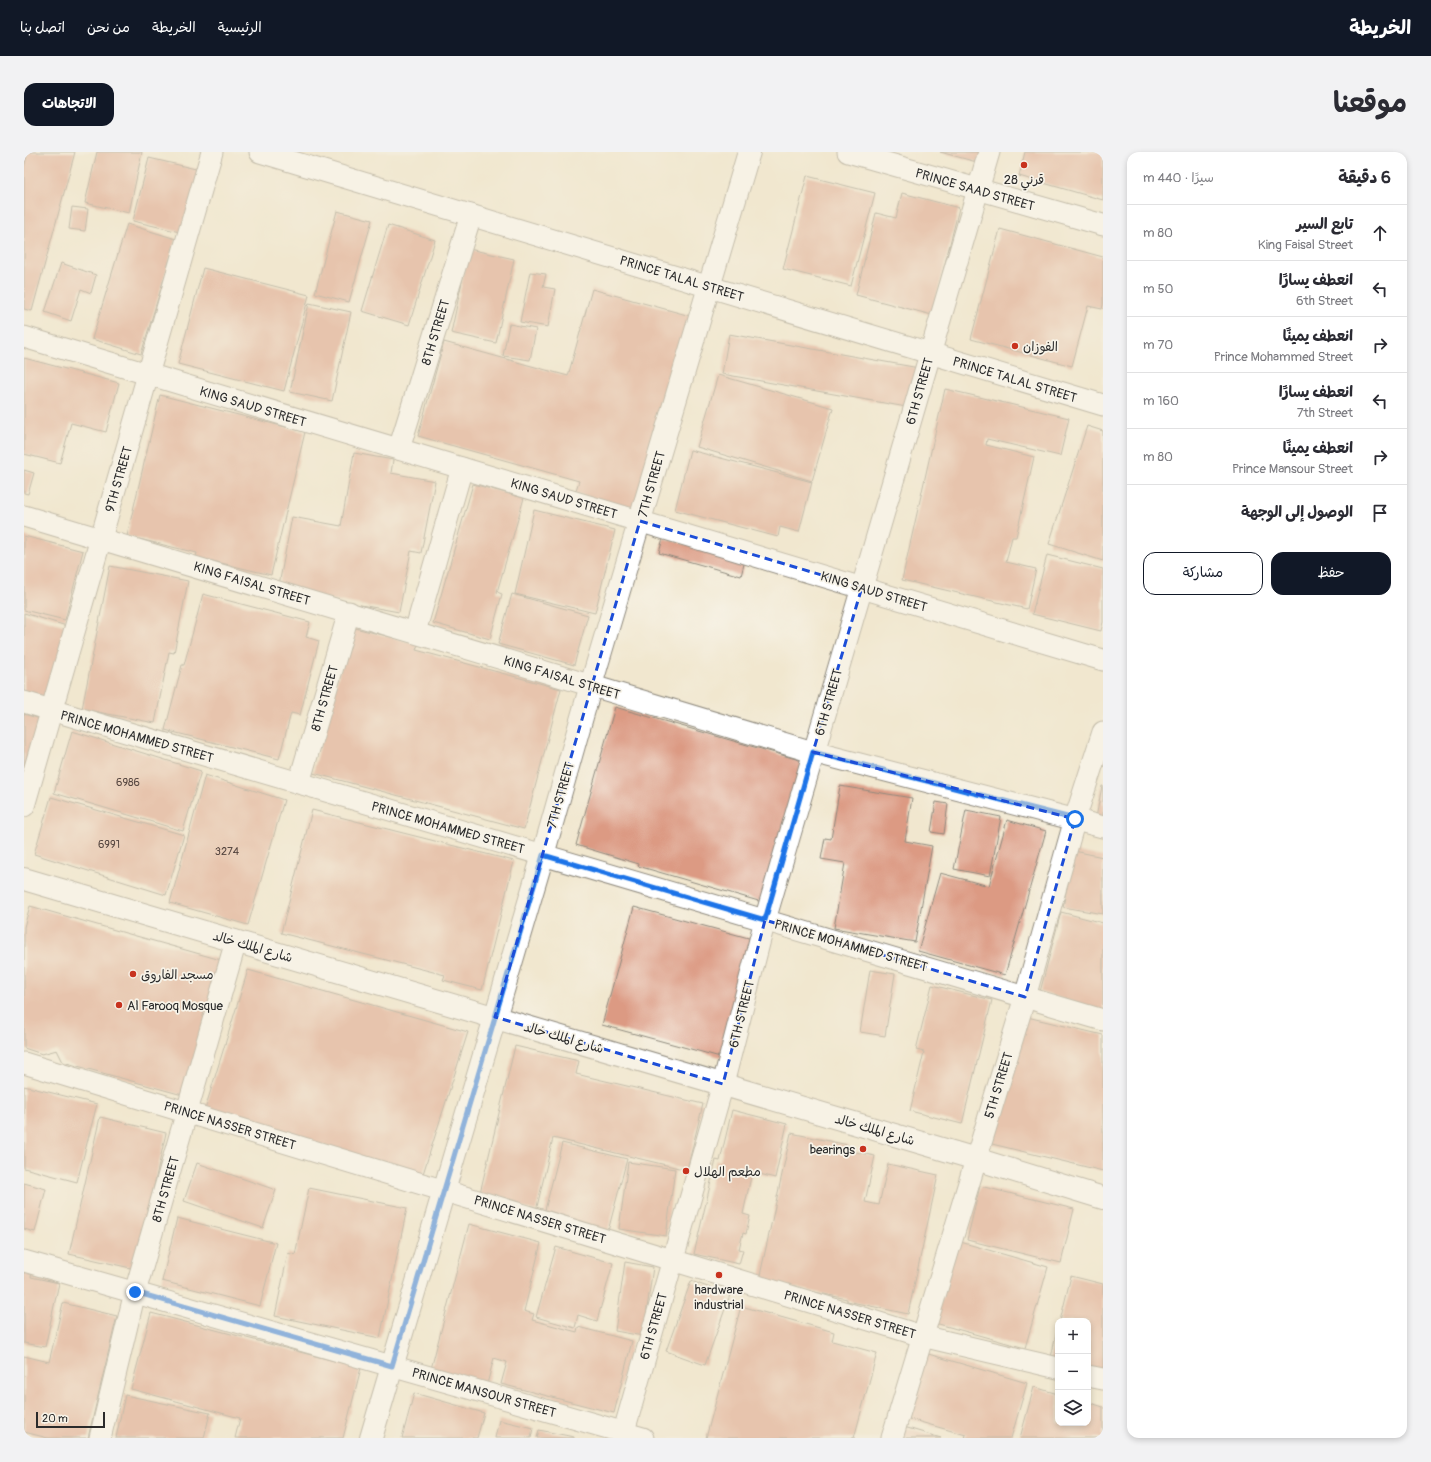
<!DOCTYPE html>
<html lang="ar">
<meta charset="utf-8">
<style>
body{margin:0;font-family:Pangolin,"Playpen Sans Arabic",sans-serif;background:#f2f2f3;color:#2b2b33;direction:rtl}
.controls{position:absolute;right:12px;bottom:12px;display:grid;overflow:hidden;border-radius:8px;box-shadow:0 2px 6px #0003}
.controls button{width:36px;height:36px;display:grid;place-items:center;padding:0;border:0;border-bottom:1px solid #e1e1e2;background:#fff;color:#2b2b33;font:20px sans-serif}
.scale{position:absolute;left:12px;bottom:10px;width:69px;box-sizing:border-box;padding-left:4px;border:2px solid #2b2b2b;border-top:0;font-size:11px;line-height:14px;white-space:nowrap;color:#2b2b2b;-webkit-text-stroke:3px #f7f3e8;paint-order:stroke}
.stop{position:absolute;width:12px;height:12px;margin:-9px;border:3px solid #1a73e8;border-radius:50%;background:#fff}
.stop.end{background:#1a73e8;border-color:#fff;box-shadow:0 1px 4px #0008}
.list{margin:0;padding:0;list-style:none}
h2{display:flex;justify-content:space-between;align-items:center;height:52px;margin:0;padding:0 16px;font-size:17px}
h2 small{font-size:13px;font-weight:400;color:#7c7c81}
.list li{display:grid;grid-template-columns:26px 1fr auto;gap:12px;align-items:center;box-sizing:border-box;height:56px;padding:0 16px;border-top:1px solid #e1e1e2}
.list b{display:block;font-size:15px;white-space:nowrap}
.list p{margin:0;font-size:13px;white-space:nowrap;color:#7c7c81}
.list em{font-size:13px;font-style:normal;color:#7c7c81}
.actions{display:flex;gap:8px;padding:12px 16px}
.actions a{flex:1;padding:9px 0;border:1px solid #111827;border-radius:12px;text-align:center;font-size:14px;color:#111827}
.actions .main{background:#111827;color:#fff}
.icon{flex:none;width:22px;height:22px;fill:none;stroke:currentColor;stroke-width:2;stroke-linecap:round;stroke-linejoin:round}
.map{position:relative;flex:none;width:1079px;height:1286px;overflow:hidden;direction:ltr;border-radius:12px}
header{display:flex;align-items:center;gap:24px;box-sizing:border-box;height:56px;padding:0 20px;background:#111827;color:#fff}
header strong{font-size:19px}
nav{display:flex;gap:22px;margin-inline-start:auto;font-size:14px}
.intro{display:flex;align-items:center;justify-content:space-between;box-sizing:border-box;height:96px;padding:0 24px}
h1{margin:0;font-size:28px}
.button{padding:10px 18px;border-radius:12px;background:#111827;color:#fff;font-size:14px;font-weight:700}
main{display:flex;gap:24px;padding:0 24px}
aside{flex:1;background:#fff;border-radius:12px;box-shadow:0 2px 6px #0003}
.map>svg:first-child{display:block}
</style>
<header>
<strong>الخريطة</strong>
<nav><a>الرئيسية</a><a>الخريطة</a><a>من نحن</a><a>اتصل بنا</a></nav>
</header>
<div class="intro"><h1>موقعنا</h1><a class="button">الاتجاهات</a></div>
<main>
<aside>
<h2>6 دقيقة<small>سيرًا · 440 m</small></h2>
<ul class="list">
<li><svg class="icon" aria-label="ahead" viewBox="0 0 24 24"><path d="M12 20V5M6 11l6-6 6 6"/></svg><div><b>تابع السير</b><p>King Faisal Street</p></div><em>80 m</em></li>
<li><svg class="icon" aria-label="left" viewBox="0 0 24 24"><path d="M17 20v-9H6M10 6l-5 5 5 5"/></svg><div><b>انعطف يسارًا</b><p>6th Street</p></div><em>50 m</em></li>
<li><svg class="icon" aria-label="right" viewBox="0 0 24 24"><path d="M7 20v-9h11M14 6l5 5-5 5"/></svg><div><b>انعطف يمينًا</b><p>Prince Mohammed Street</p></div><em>70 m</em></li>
<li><svg class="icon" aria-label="left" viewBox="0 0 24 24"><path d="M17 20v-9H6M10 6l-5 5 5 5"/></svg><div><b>انعطف يسارًا</b><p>7th Street</p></div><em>160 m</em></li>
<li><svg class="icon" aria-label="right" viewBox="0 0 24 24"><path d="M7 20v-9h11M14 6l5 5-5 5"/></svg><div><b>انعطف يمينًا</b><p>Prince Mansour Street</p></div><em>80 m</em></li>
<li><svg class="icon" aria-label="arrive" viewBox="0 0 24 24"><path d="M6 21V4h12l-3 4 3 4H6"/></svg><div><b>الوصول إلى الوجهة</b></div></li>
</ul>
<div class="actions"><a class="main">حفظ</a><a>مشاركة</a></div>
</aside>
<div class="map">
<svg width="1079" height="1286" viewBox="0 0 1079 1286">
<rect width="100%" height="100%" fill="#f7f3e8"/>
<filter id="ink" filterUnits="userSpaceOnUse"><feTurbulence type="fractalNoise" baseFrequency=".025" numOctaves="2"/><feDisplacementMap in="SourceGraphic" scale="8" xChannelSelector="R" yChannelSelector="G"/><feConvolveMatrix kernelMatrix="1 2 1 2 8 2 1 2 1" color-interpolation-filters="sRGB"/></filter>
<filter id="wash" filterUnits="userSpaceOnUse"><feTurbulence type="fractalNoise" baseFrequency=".012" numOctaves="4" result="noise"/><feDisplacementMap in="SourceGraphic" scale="16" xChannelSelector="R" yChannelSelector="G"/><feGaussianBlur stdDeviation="0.9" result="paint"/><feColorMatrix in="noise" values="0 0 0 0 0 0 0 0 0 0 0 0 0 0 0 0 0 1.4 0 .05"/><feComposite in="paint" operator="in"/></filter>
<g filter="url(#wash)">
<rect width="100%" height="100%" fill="#f1e7cf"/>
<g id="blocks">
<g fill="#dc9a83">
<path d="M 4,0 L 51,0 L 8,159 L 0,157 L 0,16 Z"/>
<path d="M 73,0 L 118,0 L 105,61 L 61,51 Z"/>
<path d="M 916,0 L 963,0 L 960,12 Z"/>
<path d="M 1001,0 L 1079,0 L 1079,48 L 995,24 Z"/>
<path d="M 125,6 L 176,18 L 160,81 L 109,69 Z"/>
<path d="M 783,24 L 851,41 L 827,134 L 759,117 Z"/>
<path d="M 878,41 L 935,56 L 908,163 L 832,143 L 852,61 L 872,66 Z"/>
<path d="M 48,55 L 64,57 L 61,79 L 45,77 Z"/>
<path d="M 313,59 L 348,68 L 325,150 L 291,141 Z"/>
<path d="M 103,72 L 152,87 L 117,202 L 68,187 Z"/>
<path d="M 364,73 L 411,88 L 385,173 L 338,159 Z"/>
<path d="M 976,77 L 1079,105 L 1079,153 L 1078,157 L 1064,154 L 1048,214 L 947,187 Z"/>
<path d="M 445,97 L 490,107 L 472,191 L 427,181 Z"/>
<path d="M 37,111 L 72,123 L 67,141 L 57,137 L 47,169 L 21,160 Z"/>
<path d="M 179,116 L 285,143 L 260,239 L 154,212 Z"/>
<path d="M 506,120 L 522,122 L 519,135 L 531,137 L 524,175 L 496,170 Z"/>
<path d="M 568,137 L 670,165 L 617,359 L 551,341 L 555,329 L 394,284 L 420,190 L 544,224 Z"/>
<path d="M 285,151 L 327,160 L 308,249 L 266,240 Z"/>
<path d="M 485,172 L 512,177 L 506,208 L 479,204 Z"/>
<path d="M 705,182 L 895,216 L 888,256 L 698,222 Z"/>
<path d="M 0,206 L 95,231 L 82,280 L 47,271 L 36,311 L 0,302 Z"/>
<path d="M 694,223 L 809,256 L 788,329 L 673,295 Z"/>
<path d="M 921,237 L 1045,266 L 1036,304 L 963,287 L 962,293 L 1010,305 L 992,385 L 988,385 L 982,410 L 1012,417 L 1003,457 L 878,428 Z"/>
<path d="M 136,243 L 281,280 L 247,423 L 172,405 L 173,401 L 103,384 Z"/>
<path d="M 1063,274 L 1079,279 L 1079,409 L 1025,392 Z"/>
<path d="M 666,298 L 788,330 L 775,380 L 756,375 L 754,385 L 651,358 Z"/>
<path d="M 330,301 L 369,308 L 367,321 L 411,329 L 397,401 L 387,399 L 375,460 L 254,438 L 268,365 L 317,374 Z"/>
<path d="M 0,318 L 10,321 L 4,342 L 0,341 Z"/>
<path d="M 449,332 L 500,346 L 473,440 L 478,442 L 466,487 L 409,471 Z"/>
<path d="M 510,358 L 591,378 L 571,461 L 491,442 Z"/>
<path d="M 0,384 L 59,399 L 41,468 L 0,458 Z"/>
<path d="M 639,386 L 721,408 L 717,424 L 635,401 Z"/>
<path d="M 1023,403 L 1079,417 L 1079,470 L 1077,479 L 1008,462 Z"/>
<path d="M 86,414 L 164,429 L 150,501 L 145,500 L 131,571 L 58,557 Z"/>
<path d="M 179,442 L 286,470 L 282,485 L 295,489 L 276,563 L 267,561 L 255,607 L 141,578 L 158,513 L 160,513 Z"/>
<path d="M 488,442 L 564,463 L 550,513 L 474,492 Z"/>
<path d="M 0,461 L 46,475 L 20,557 L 0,551 Z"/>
<path d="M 327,475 L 394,492 L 392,498 L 537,537 L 500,677 L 289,621 Z"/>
<path d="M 591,555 L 779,609 L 738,750 L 614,714 L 615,712 L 552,693 Z"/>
<path d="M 0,562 L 20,568 L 0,626 Z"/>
<path d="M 48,579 L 177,619 L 159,679 L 30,641 Z"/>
<path d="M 181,623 L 260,648 L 224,773 L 146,751 Z"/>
<path d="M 816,634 L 888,646 L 881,689 L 908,694 L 891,790 L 810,776 L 821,711 L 797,707 L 801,686 L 807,687 Z"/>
<path d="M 1078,634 L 1079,634 L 1079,667 L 1072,666 Z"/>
<path d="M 27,645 L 160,683 L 142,743 L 10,702 Z"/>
<path d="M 912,650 L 924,652 L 920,682 L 907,680 Z"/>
<path d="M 288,658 L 490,709 L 458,838 L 419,828 L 421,823 L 257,781 Z"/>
<path d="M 942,658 L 977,665 L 966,724 L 930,717 Z"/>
<path d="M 983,668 L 1022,679 L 981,823 L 894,799 L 916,721 L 965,734 Z"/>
<path d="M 1050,699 L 1079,705 L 1079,762 L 1039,755 Z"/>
<path d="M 6,754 L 204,810 L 162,944 L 39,910 L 33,898 L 18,902 L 0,896 L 0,775 Z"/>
<path d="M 610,755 L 732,788 L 700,906 L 578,873 Z"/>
<path d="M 1037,760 L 1079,771 L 1079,860 L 1016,840 Z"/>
<path d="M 224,818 L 444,880 L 398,1025 L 181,957 Z"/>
<path d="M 846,818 L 871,822 L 861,884 L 836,880 Z"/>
<path d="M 908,833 L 968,848 L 938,972 L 886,959 L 900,900 L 892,898 Z"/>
<path d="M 999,864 L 1079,883 L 1079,1019 L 968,992 Z"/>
<path d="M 491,894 L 555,909 L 552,922 L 679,952 L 663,1018 L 529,986 L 512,1059 L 455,1045 Z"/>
<path d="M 0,934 L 73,952 L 53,1030 L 0,1016 Z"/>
<path d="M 708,958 L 763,972 L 751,1026 L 728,1020 L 719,1062 L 726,1064 L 722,1082 L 719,1081 L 715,1097 L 719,1098 L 715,1112 L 670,1102 L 692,1008 L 696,1009 Z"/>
<path d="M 76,965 L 142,981 L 111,1117 L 45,1102 Z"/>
<path d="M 767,981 L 824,993 L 822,998 L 851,1004 L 841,1050 L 855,1053 L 864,1012 L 914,1023 L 884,1162 L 823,1149 L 823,1147 L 735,1128 Z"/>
<path d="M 538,991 L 603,1007 L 584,1079 L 520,1062 Z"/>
<path d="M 604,1010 L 651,1017 L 642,1084 L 595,1077 Z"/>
<path d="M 173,1011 L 252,1038 L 239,1076 L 160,1049 Z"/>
<path d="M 0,1031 L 22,1037 L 11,1080 L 0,1077 Z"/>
<path d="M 956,1034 L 1050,1057 L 1037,1111 L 943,1088 Z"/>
<path d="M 285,1036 L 383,1056 L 356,1186 L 251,1164 L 264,1101 L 271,1103 Z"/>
<path d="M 153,1066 L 252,1091 L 236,1154 L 138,1129 Z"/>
<path d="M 445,1072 L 517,1091 L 500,1159 L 510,1162 L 508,1168 L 553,1180 L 554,1175 L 608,1189 L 590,1261 L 477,1232 L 483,1210 L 470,1206 L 463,1232 L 407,1217 Z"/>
<path d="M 933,1089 L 1024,1115 L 1001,1196 L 911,1171 Z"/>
<path d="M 532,1095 L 589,1111 L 573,1169 L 554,1163 L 551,1176 L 512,1165 Z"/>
<path d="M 601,1110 L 629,1115 L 619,1184 L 591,1179 Z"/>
<path d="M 0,1118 L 8,1120 L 7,1125 L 35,1131 L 21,1195 L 0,1191 Z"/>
<path d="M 1047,1124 L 1079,1132 L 1079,1224 L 1064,1220 L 1064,1169 L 1036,1169 Z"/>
<path d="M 667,1129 L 706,1143 L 681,1213 L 642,1199 Z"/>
<path d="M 39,1151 L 93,1164 L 64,1286 L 24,1286 L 0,1280 L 0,1204 L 25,1210 Z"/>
<path d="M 717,1154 L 810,1180 L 808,1189 L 853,1201 L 830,1286 L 682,1286 Z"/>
<path d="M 127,1161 L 337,1216 L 319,1286 L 211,1286 L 216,1266 L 107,1237 Z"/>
<path d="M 1033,1178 L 1034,1178 L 1034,1213 L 1026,1210 Z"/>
<path d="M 901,1201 L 1003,1231 L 987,1286 L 941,1286 L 942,1283 L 882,1266 Z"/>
<path d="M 1010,1235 L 1034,1242 L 1034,1271 L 1064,1271 L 1064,1250 L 1079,1255 L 1079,1286 L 996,1286 Z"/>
<path d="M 390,1241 L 460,1261 L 453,1286 L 378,1286 Z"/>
<path d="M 101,1243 L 186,1261 L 180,1286 L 92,1286 Z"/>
<path d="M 475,1268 L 509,1276 L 507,1286 L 471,1286 Z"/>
<path d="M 880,1275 L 917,1286 L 877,1286 Z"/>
<path d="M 515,1278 L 550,1285 L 550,1286 L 513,1286 Z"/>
</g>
</g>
</g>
<g filter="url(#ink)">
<use href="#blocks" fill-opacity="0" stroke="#8e897d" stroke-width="1"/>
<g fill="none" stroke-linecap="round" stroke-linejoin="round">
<defs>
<g id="street">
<path d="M 236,0 L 1079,253"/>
<path d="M 824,0 L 1079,73"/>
<path d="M 0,185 L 1079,508"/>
<path d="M 375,297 L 447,63"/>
<path d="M 0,364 L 789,600 L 1079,675"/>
<path d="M 391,480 L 438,316"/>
<path d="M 0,550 L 1079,868"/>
<path d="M 275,631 L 325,460"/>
<path d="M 0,654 L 188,0"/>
<path d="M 0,911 L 898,1184 L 1034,1216"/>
<path d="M 0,1109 L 619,1286"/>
<path d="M 1064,1224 L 1079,1227"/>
<path d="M 76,1286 L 111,1140 L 212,789"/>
<path d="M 598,1286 L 699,932 L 741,768 L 965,0"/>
<path d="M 868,1286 L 1001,845 L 1051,667 L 1079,580"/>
</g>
<g id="secondary">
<path d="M 0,727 L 952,1007 L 1079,1046"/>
<path d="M 347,1286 L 519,703 L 567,533 L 725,0"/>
</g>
</defs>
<use href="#street" stroke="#8e897d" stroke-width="23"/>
<use href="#secondary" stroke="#8e897d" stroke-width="24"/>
<use href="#street" stroke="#fff" stroke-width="21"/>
<use href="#secondary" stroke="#fff" stroke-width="22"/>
</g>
</g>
<g fill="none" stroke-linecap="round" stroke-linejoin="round" filter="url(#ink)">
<path stroke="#1a73e8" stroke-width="5" d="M 111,1140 L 368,1214 L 519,703 L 741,768 L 789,600 L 1051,667"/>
</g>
<path d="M0 0H1079V1286H0ZM 616,369 L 838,435 L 789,600 L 1051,667 L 1001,845 L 741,768 L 699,932 L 471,865 Z" fill="#f1e7cf" fill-opacity=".55" fill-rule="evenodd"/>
<path fill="none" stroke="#1d4ed8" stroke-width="3" stroke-dasharray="8 5" stroke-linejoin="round" d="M 616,369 L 838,435 L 789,600 L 1051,667 L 1001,845 L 741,768 L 699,932 L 471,865 Z"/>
<g fill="#c8321e" stroke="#f7f3e8" stroke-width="1.5">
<circle cx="1000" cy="13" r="4"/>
<circle cx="991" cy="194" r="4"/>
<circle cx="109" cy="822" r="4"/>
<circle cx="95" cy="853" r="4"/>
<circle cx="839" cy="997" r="4"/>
<circle cx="662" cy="1019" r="4"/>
<circle cx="695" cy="1123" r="4"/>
</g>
<g text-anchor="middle" stroke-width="3.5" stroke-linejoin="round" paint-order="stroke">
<g font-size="11" fill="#574741">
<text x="104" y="634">6986</text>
<text x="85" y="696">6991</text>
<text x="203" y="703">3274</text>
</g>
<g font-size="13" fill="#2b2b2b" stroke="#f7f3e8" text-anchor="start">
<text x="1000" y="32" text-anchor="middle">قرني 28</text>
<text x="999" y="199">الفوزان</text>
<text x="117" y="827">مسجد الفاروق</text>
<text x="103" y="858">Al Farooq Mosque</text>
<text x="831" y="1002" text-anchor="end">bearings</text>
<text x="670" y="1024">مطعم الهلال</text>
<text x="695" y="1142" text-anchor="middle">hardware<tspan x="695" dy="15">industrial</tspan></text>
</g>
<g font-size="13" fill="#2b2b2b" stroke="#f7f3e8">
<text transform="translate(951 37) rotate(16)" y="5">PRINCE SAAD STREET</text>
<text transform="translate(658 126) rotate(17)" y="5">PRINCE TALAL STREET</text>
<text transform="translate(411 180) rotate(-73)" y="5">8TH STREET</text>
<text transform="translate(991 227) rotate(17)" y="5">PRINCE TALAL STREET</text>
<text transform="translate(895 239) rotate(-74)" y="5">6TH STREET</text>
<text transform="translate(229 254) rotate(17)" y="5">KING SAUD STREET</text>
<text transform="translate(94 327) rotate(-74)" y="5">9TH STREET</text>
<text transform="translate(627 332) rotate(-74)" y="5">7TH STREET</text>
<text transform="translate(540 346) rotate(17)" y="5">KING SAUD STREET</text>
<text transform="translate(228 431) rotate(17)" y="5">KING FAISAL STREET</text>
<text transform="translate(850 439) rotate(17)" y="5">KING SAUD STREET</text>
<text transform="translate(538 525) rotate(17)" y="5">KING FAISAL STREET</text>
<text transform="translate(300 546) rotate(-74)" y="5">8TH STREET</text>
<text transform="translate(804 550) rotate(-74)" y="5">6TH STREET</text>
<text transform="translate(113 584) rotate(16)" y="5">PRINCE MOHAMMED STREET</text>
<text transform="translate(536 643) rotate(-74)" y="5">7TH STREET</text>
<text transform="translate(424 675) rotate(16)" y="5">PRINCE MOHAMMED STREET</text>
<text transform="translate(827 793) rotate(16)" y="5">PRINCE MOHAMMED STREET</text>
<text transform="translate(229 794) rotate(16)" y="5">شارع الملك خالد</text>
<text transform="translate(717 862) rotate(-76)" y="5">6TH STREET</text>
<text transform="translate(540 885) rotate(16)" y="5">شارع الملك خالد</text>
<text transform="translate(974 933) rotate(-73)" y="5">5TH STREET</text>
<text transform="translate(206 973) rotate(17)" y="5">PRINCE NASSER STREET</text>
<text transform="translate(851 977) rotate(16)" y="5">شارع الملك خالد</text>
<text transform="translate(141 1037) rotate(-74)" y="5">8TH STREET</text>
<text transform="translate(516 1067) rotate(17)" y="5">PRINCE NASSER STREET</text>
<text transform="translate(826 1162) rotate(17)" y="5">PRINCE NASSER STREET</text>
<text transform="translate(629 1174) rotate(-74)" y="5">6TH STREET</text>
<text transform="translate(460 1240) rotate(16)" y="5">PRINCE MANSOUR STREET</text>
</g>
</g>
</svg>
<div class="controls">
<button>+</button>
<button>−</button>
<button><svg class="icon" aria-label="layers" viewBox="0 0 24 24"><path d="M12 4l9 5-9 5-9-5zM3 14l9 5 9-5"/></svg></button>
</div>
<div class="scale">20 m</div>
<div class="stop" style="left:1051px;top:667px"></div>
<div class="stop end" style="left:111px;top:1140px"></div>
</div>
</main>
